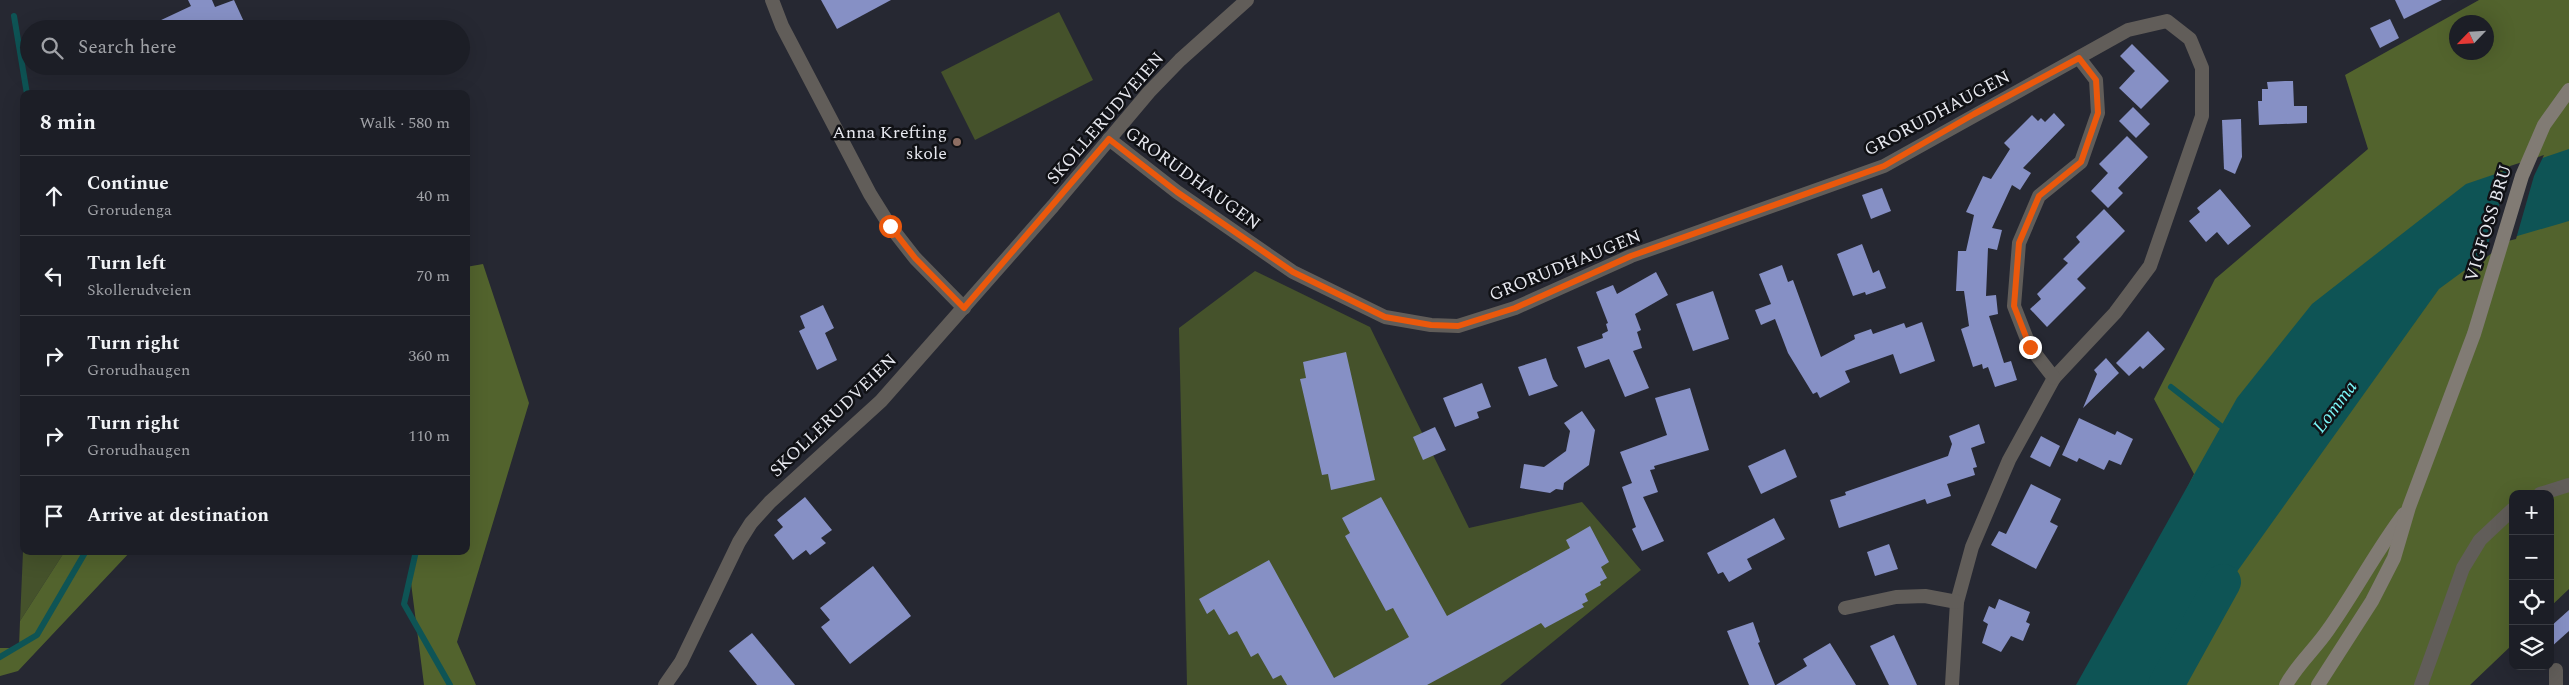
<!DOCTYPE html>
<meta charset="utf-8">
<style>
body{margin:0;font-family:Spectral,serif;background:#292b32;color:#f1f3f6}
.controls{position:absolute;right:15px;bottom:15px;display:grid;overflow:hidden;border-radius:10px;box-shadow:0 5px 20px #0002}
.controls button{width:45px;height:45px;display:grid;place-items:center;padding:0;border:0;border-bottom:1px solid #3a3c43;background:#1c1e26;color:#f1f3f6;font:25px sans-serif}
.compass{position:absolute;left:2449px;top:15px;width:45px;height:45px;border-radius:50%;background:#1c1e26;box-shadow:0 5px 20px #0002;rotate:245deg}
.stop{position:absolute;width:15px;height:15px;margin:-11px;border:4px solid #ea580c;border-radius:50%;background:#fff}
.stop.end{background:#ea580c;border-color:#fff;box-shadow:0 1px 5px #0008}
.list{margin:0;padding:0;list-style:none}
h2{display:flex;justify-content:space-between;align-items:center;height:65px;margin:0;padding:0 20px;font-size:21px}
h2 small{font-size:16px;font-weight:400;color:#a0a2a7}
.list li{display:grid;grid-template-columns:32px 1fr auto;gap:15px;align-items:center;box-sizing:border-box;height:80px;padding:0 20px;border-top:1px solid #3a3c43}
.list b{display:block;font-size:19px;white-space:nowrap}
.list p{margin:0;font-size:16px;white-space:nowrap;color:#a0a2a7}
.list em{font-size:16px;font-style:normal;color:#a0a2a7}
.icon{flex:none;width:28px;height:28px;fill:none;stroke:currentColor;stroke-width:2;stroke-linecap:round;stroke-linejoin:round}
.map{position:relative;flex:none;width:2569px;height:685px;overflow:hidden}
.search{position:absolute;background:#1c1e26;box-shadow:0 5px 20px #0002;left:20px;top:20px;width:450px;height:55px;display:flex;align-items:center;gap:12px;box-sizing:border-box;padding:0 18px;border-radius:28px;color:#a0a2a7;font-size:19px}
.panel{position:absolute;background:#1c1e26;box-shadow:0 5px 20px #0002;left:20px;top:90px;width:450px;height:465px;border-radius:10px}
.map>svg:first-child{display:block}
</style>
<div class="map">
<svg width="2569" height="685" viewBox="0 0 2569 685">
<rect width="100%" height="100%" fill="#262832"/>
<g fill="#45522b">
<path d="M 1059,12 L 1093,80 L 975,140 L 941,72 Z"/>
<path d="M 1255,271 L 1370,327 L 1469,528 L 1582,502 L 1641,570 L 1500,685 L 1187,685 L 1179,328 Z"/>
<path d="M 24,528 L 24,551 L 65,551 L 20,621 Z"/>
</g>
<g fill="#52632d" fill-rule="evenodd">
<path d="M 2479,0 L 2569,0 L 2569,589 L 2550,607 L 2550,494 L 2513,494 L 2513,644 L 2470,685 L 2080,685 L 2093,679 L 2194,474 L 2154,399 L 2215,279 L 2368,149 L 2345,75 ZM 2456,22 L 2486,22 L 2486,52 L 2456,52 Z"/>
<path d="M 483,264 L 529,403 L 457,642 L 476,685 L 424,685 L 410,575 L 413,551 L 466,551 L 466,267 Z"/>
<path d="M 65,551 L 131,551 L 18,671 L 0,676 L 0,648 L 19,648 L 20,621 Z"/>
</g>
<path fill="#0e5455" d="M 2569,149 L 2569,221 L 2507,239 L 2439,289 L 2156,685 L 2076,685 L 2237,398 L 2312,304 L 2466,184 Z"/>
<path fill="#262832" d="M 2544,155 L 2534,176 L 2516,239 L 2508,241 L 2484,259 L 2510,166 Z"/>
<g fill="none" stroke-linecap="round" stroke-linejoin="round">
<g stroke="#0e5455" stroke-width="6">
<path d="M 14,16 L 27,94"/>
<path d="M 2171,387 L 2221,426"/>
<path d="M 416,551 L 404,604 L 450,685"/>
<path d="M 0,657 L 37,635 L 86,551"/>
</g>
<path stroke="#0e5455" stroke-width="36" d="M 2166,685 L 2223,582"/>
</g>
<g fill="#8690c5">
<path d="M 188,0 L 212,0 L 215,7 L 234,0 L 245,24 L 236,29 L 142,29 L 191,6 Z"/>
<path d="M 821,0 L 891,0 L 837,29 Z"/>
<path d="M 2395,0 L 2442,0 L 2404,19 Z"/>
<path d="M 2390,19 L 2399,38 L 2380,48 L 2370,28 Z"/>
<path d="M 2132,44 L 2169,81 L 2141,109 L 2119,88 L 2135,71 L 2120,56 Z"/>
<path d="M 2285,81 L 2293,81 L 2294,106 L 2307,106 L 2307,123 L 2259,125 L 2258,101 L 2262,101 L 2262,89 L 2268,89 L 2267,82 Z"/>
<path d="M 2133,107 L 2150,124 L 2136,138 L 2119,121 Z"/>
<path d="M 2054,113 L 2065,125 L 2023,168 L 2031,173 L 2020,190 L 2012,185 L 1992,228 L 2002,230 L 1997,250 L 1988,248 L 1986,296 L 1996,295 L 1998,314 L 1989,316 L 2004,363 L 2011,361 L 2017,380 L 1995,387 L 1988,367 L 1983,369 L 1982,364 L 1973,367 L 1961,329 L 1969,326 L 1964,291 L 1956,291 L 1958,251 L 1966,251 L 1974,215 L 1966,212 L 1983,176 L 1991,179 L 2010,149 L 2004,143 L 2032,115 L 2038,121 L 2041,118 L 2045,122 Z"/>
<path d="M 2241,119 L 2242,157 L 2235,174 L 2224,169 L 2222,120 Z"/>
<path d="M 2127,136 L 2148,157 L 2118,188 L 2123,193 L 2108,208 L 2091,191 L 2108,173 L 2099,164 Z"/>
<path d="M 1882,188 L 1891,211 L 1871,219 L 1862,195 Z"/>
<path d="M 2220,189 L 2251,226 L 2228,245 L 2217,232 L 2206,242 L 2189,221 L 2200,212 L 2197,208 Z"/>
<path d="M 2104,209 L 2125,231 L 2077,279 L 2086,288 L 2047,327 L 2030,309 L 2041,299 L 2037,294 L 2068,263 L 2063,259 L 2080,242 L 2076,237 Z"/>
<path d="M 1862,244 L 1873,273 L 1879,270 L 1886,288 L 1866,295 L 1865,292 L 1853,296 L 1837,254 Z"/>
<path d="M 1782,265 L 1788,282 L 1793,280 L 1821,357 L 1855,339 L 1854,335 L 1871,329 L 1873,334 L 1904,323 L 1906,328 L 1922,322 L 1935,361 L 1900,374 L 1893,354 L 1845,371 L 1850,382 L 1820,398 L 1817,392 L 1813,394 L 1788,353 L 1775,319 L 1761,325 L 1755,310 L 1771,304 L 1759,274 Z"/>
<path d="M 1656,272 L 1668,295 L 1635,314 L 1641,330 L 1637,332 L 1642,348 L 1633,351 L 1649,388 L 1625,397 L 1609,359 L 1585,368 L 1577,347 L 1603,338 L 1602,334 L 1608,331 L 1606,324 L 1608,323 L 1596,292 L 1613,285 L 1617,294 Z"/>
<path d="M 1713,291 L 1729,339 L 1693,351 L 1676,304 Z"/>
<path d="M 823,305 L 834,328 L 825,333 L 837,360 L 817,370 L 799,331 L 805,328 L 800,316 Z"/>
<path d="M 2148,331 L 2165,349 L 2143,369 L 2140,366 L 2129,376 L 2116,363 Z"/>
<path d="M 1346,352 L 1375,480 L 1331,490 L 1328,474 L 1322,475 L 1300,379 L 1306,378 L 1303,362 Z"/>
<path d="M 1546,358 L 1553,379 L 1558,386 L 1529,396 L 1518,367 Z"/>
<path d="M 2106,358 L 2119,373 L 2083,408 L 2097,374 L 2094,370 Z"/>
<path d="M 1482,383 L 1491,407 L 1477,412 L 1479,418 L 1455,427 L 1443,398 Z"/>
<path d="M 1690,388 L 1709,450 L 1654,466 L 1655,469 L 1650,470 L 1658,492 L 1643,497 L 1664,541 L 1642,551 L 1632,529 L 1636,527 L 1622,487 L 1632,483 L 1620,452 L 1667,435 L 1655,398 Z"/>
<path d="M 1582,411 L 1595,430 L 1589,465 L 1564,483 L 1563,490 L 1556,489 L 1550,493 L 1520,488 L 1524,464 L 1544,467 L 1566,451 L 1570,431 L 1564,423 Z"/>
<path d="M 2079,418 L 2115,435 L 2117,431 L 2133,439 L 2121,465 L 2109,460 L 2104,470 L 2079,458 L 2077,462 L 2062,455 Z"/>
<path d="M 1979,424 L 1985,443 L 1971,448 L 1977,467 L 1973,468 L 1975,475 L 1947,484 L 1951,496 L 1927,504 L 1925,499 L 1839,528 L 1830,500 L 1846,495 L 1845,492 L 1948,456 L 1952,444 L 1949,436 Z"/>
<path d="M 1435,427 L 1446,450 L 1423,460 L 1413,437 Z"/>
<path d="M 2041,436 L 2060,446 L 2050,467 L 2030,457 Z"/>
<path d="M 1785,449 L 1797,477 L 1761,494 L 1748,466 Z"/>
<path d="M 2031,484 L 2061,499 L 2050,522 L 2058,526 L 2036,569 L 1991,545 L 1999,531 L 2006,534 Z"/>
<path d="M 805,497 L 832,530 L 821,538 L 826,543 L 810,555 L 806,550 L 793,560 L 774,535 L 783,527 L 777,520 Z"/>
<path d="M 1381,497 L 1447,616 L 1570,548 L 1566,540 L 1590,526 L 1609,562 L 1601,567 L 1607,578 L 1600,582 L 1601,585 L 1585,594 L 1588,601 L 1582,604 L 1584,607 L 1545,628 L 1541,623 L 1427,685 L 1287,685 L 1281,675 L 1273,679 L 1258,653 L 1251,657 L 1237,631 L 1229,635 L 1214,609 L 1207,614 L 1199,599 L 1269,560 L 1334,678 L 1409,637 L 1393,608 L 1386,611 L 1345,536 L 1350,533 L 1342,518 Z"/>
<path d="M 1774,518 L 1785,539 L 1747,559 L 1752,569 L 1729,582 L 1723,572 L 1718,574 L 1707,553 Z"/>
<path d="M 1889,544 L 1898,569 L 1875,576 L 1867,552 Z"/>
<path d="M 873,566 L 911,616 L 850,664 L 821,627 L 830,620 L 820,608 Z"/>
<path d="M 1999,599 L 2030,612 L 2026,622 L 2030,624 L 2023,641 L 2011,636 L 2001,652 L 1982,643 L 1988,624 L 1983,621 L 1989,606 L 1995,609 Z"/>
<path d="M 2569,610 L 2569,631 L 2550,648 L 2550,627 Z"/>
<path d="M 1753,622 L 1760,642 L 1758,643 L 1775,685 L 1749,685 L 1727,631 Z"/>
<path d="M 752,633 L 795,685 L 757,685 L 729,651 Z"/>
<path d="M 1894,635 L 1917,685 L 1889,685 L 1870,646 Z"/>
<path d="M 1830,643 L 1856,685 L 1776,685 L 1807,666 L 1803,659 Z"/>
</g>
<g fill="none" stroke-linecap="round" stroke-linejoin="round">
<g stroke="#615d59" stroke-width="14">
<path d="M 772,0 L 782,26 L 870,194 L 890,226 L 915,258 L 964,308"/>
<path d="M 1109,139 L 1177,192 L 1293,272 L 1385,317 L 1431,325 L 1458,326 L 1515,308 L 1631,256 L 1884,166 L 2128,30 L 2167,21 L 2190,39 L 2202,68 L 2202,116 L 2150,266 L 2115,313 L 2054,378 L 2009,460 L 1972,547 L 1957,602 L 1952,685"/>
<path d="M 2054,378 L 2030,347 L 2014,306 L 2019,243 L 2039,196 L 2081,162 L 2098,113 L 2096,80 L 2079,58"/>
<path d="M 1845,608 L 1896,597 L 1925,596 L 1957,602"/>
<path d="M 2556,670 L 2556,685"/>
</g>
<g stroke="#615d59" stroke-width="14">
<path d="M 2540,494 L 2569,485"/>
<path d="M 665,685 L 681,662 L 739,542 L 751,523 L 770,502 L 881,401 L 1053,206 L 1149,92 L 1180,60 L 1247,0"/>
<path d="M 2421,685 L 2463,568 L 2480,540 L 2513,509"/>
</g>
<g stroke="#817b74" stroke-width="14">
<path d="M 2286,685 C 2297,665 2315,649 2328,630 C 2355,592 2376,551 2404,514"/>
<path d="M 2318,685 L 2372,601 L 2394,558 L 2409,507 L 2474,334 L 2522,176 L 2544,125 L 2569,90"/>
</g>
</g>
<g fill="none" stroke-linecap="round" stroke-linejoin="round">
<path stroke="#ea580c" stroke-width="6" d="M 890,226 L 915,258 L 964,308 L 1109,139 L 1177,192 L 1293,272 L 1385,317 L 1431,325 L 1458,326 L 1515,308 L 1631,256 L 1884,166 L 1974,114 L 2079,58 L 2096,80 L 2098,113 L 2081,162 L 2039,196 L 2019,243 L 2014,306 L 2030,347"/>
</g>
<circle fill="#8d6e63" stroke="#101115" stroke-width="2" cx="957" cy="142" r="5"/>
<g text-anchor="middle" stroke-width="5" stroke-linejoin="round" paint-order="stroke">
<g font-size="18" fill="#e7e8ef" stroke="#101115">
<text transform="translate(1937 113) rotate(-28)" y="6">GRORUDHAUGEN</text>
<text transform="translate(1105 118) rotate(-49)" y="6">SKOLLERUDVEIEN</text>
<text transform="translate(1193 178) rotate(36)" y="6">GRORUDHAUGEN</text>
<text transform="translate(2488 223) rotate(-73)" y="6">VIGFOSS BRU</text>
<text transform="translate(1565 265) rotate(-22)" y="6">GRORUDHAUGEN</text>
<text transform="translate(833 415) rotate(-44)" y="6">SKOLLERUDVEIEN</text>
</g>
<g font-size="18" fill="#e7e8ef" stroke="#101115" text-anchor="end">
<text x="947" y="138">Anna Krefting<tspan x="947" dy="21">skole</tspan></text>
</g>
<g font-size="19" font-style="italic" fill="#7af5f7" stroke="#101115">
<text transform="translate(2334 406) rotate(-53)" y="7">Lomma</text>
</g>
</g>
</svg>
<div class="controls">
<button>+</button>
<button>−</button>
<button><svg class="icon" aria-label="locate" viewBox="0 0 24 24"><circle cx="12" cy="12" r="6"/><path d="M12 2v4M12 18v4M2 12h4M18 12h4"/></svg></button>
<button><svg class="icon" aria-label="layers" viewBox="0 0 24 24"><path d="M12 4l9 5-9 5-9-5zM3 14l9 5 9-5"/></svg></button>
</div>
<svg class="compass" viewBox="-18 -18 36 36"><path d="M0-13l5 13h-10z" fill="#e53935"/><path d="M0 13l5-13h-10z" fill="#a0a2a7"/></svg>
<div class="stop" style="left:890px;top:226px"></div>
<div class="stop end" style="left:2030px;top:347px"></div>
<div class="search"><svg class="icon" aria-label="search" viewBox="0 0 24 24"><circle cx="10" cy="10" r="6"/><path d="M15 15l6 6"/></svg>Search here</div>
<section class="panel">
<h2>8 min<small>Walk · 580 m</small></h2>
<ul class="list">
<li><svg class="icon" aria-label="ahead" viewBox="0 0 24 24"><path d="M12 20V5M6 11l6-6 6 6"/></svg><div><b>Continue</b><p>Grorudenga</p></div><em>40 m</em></li>
<li><svg class="icon" aria-label="left" viewBox="0 0 24 24"><path d="M17 20v-9H6M10 6l-5 5 5 5"/></svg><div><b>Turn left</b><p>Skollerudveien</p></div><em>70 m</em></li>
<li><svg class="icon" aria-label="right" viewBox="0 0 24 24"><path d="M7 20v-9h11M14 6l5 5-5 5"/></svg><div><b>Turn right</b><p>Grorudhaugen</p></div><em>360 m</em></li>
<li><svg class="icon" aria-label="right" viewBox="0 0 24 24"><path d="M7 20v-9h11M14 6l5 5-5 5"/></svg><div><b>Turn right</b><p>Grorudhaugen</p></div><em>110 m</em></li>
<li><svg class="icon" aria-label="arrive" viewBox="0 0 24 24"><path d="M6 21V4h12l-3 4 3 4H6"/></svg><div><b>Arrive at destination</b></div></li>
</ul>
</section>
</div>
